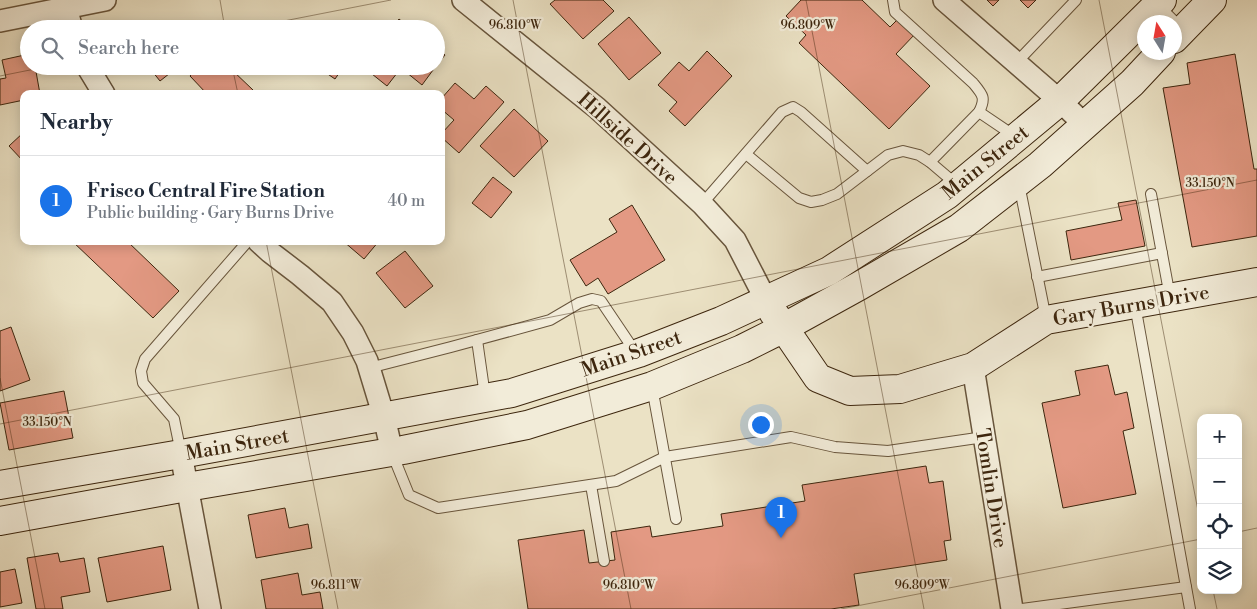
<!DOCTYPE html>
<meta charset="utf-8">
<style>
body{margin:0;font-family:"Libre Bodoni",serif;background:#f2f2f3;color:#1f2937}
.controls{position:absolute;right:15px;bottom:15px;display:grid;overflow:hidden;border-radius:10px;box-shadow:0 2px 12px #0003}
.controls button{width:45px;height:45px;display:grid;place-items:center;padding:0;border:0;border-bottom:1px solid #e0e1e3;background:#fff;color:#1f2937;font:25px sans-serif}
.compass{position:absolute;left:1137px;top:15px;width:45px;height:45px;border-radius:50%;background:#fff;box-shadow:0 2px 12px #0003;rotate:349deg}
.you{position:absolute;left:760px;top:424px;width:18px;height:18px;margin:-12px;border:4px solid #fff;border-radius:50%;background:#1a73e8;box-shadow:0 0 0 8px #1a73e833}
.badge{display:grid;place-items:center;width:32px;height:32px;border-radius:50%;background:#1a73e8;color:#fff;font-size:16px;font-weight:700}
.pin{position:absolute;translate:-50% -41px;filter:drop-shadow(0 1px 2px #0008)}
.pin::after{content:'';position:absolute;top:26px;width:18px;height:15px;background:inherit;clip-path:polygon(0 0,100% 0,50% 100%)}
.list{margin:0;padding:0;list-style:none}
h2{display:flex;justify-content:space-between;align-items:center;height:65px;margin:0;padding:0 20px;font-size:21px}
h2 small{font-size:16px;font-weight:400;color:#747a83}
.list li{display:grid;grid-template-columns:32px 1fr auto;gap:15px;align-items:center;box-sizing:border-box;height:90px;padding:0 20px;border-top:1px solid #e0e1e3}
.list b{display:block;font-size:19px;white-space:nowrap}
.list p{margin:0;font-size:16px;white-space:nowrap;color:#747a83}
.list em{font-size:16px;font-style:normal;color:#747a83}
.icon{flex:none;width:28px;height:28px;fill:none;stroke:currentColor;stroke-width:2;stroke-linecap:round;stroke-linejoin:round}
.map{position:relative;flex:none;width:1257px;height:609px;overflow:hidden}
.search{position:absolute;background:#fff;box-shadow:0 2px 12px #0003;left:20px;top:20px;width:425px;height:55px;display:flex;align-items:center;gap:12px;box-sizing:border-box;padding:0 18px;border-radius:28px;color:#747a83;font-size:19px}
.panel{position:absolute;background:#fff;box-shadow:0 2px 12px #0003;left:20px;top:90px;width:425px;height:155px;border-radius:10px}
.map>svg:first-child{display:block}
</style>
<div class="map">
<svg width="1257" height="609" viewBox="0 0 1257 609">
<rect width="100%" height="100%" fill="#ebe2c5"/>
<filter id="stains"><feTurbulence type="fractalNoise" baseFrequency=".004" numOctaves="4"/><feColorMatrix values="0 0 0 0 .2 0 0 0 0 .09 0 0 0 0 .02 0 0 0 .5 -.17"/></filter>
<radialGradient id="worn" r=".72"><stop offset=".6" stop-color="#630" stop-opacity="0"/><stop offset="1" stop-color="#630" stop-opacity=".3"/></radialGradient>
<g fill="#e39983" stroke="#3d260e">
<path d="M 555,0 L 603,0 L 614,11 L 583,39 L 550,4 Z"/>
<path d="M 801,0 L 862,0 L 890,27 L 899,18 L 916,33 L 896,54 L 930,86 L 889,129 L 799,43 L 806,35 L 786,16 Z"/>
<path d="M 987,0 L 999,0 L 993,6 Z"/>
<path d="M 1020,0 L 1036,0 L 1028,8 Z"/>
<path d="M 629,17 L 661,53 L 629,80 L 598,44 Z"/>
<path d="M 399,19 L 411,29 L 391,29 Z"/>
<path d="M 298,23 L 307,29 L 294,29 Z"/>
<path d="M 436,48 L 445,55 L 436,66 Z"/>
<path d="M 707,51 L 732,76 L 685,126 L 669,111 L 677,102 L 658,85 L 679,62 L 689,71 Z"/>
<path d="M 29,54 L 29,66 L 35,66 L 40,94 L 24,94 L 24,100 L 0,105 L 0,79 L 6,78 L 2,60 Z"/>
<path d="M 1235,54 L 1254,169 L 1257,169 L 1257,236 L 1192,247 L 1163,88 L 1190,84 L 1187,63 Z"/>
<path d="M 148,66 L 179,66 L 160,81 Z"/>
<path d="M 199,66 L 234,66 L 231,69 L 253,90 L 250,94 L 207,94 L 190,76 Z"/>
<path d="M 316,66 L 344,66 L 335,79 Z"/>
<path d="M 362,66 L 436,66 L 422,85 L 401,68 L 387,86 Z"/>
<path d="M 455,83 L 474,99 L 486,86 L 504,102 L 459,153 L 441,137 L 441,134 L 454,120 L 441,109 L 441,99 Z"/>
<path d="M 514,109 L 548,141 L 514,177 L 480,146 Z"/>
<path d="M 24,132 L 24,162 L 9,146 Z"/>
<path d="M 493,177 L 512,192 L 491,218 L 472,203 Z"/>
<path d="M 1136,200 L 1145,246 L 1071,260 L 1066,231 L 1122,220 L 1118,203 Z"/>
<path d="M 632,205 L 665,260 L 608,294 L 598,278 L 586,286 L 570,260 L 617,232 L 609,219 Z"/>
<path d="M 72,241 L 127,241 L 179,291 L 153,318 Z"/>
<path d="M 343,241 L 379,241 L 364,259 Z"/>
<path d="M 405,251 L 433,286 L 405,308 L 376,273 Z"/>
<path d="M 11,327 L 30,380 L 0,391 L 0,331 Z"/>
<path d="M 1108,365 L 1115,395 L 1127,392 L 1134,428 L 1123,431 L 1136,494 L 1063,508 L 1042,403 L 1080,395 L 1075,371 Z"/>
<path d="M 64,391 L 73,438 L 9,450 L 0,403 Z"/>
<path d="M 926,466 L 929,483 L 943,481 L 951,540 L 944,541 L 947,560 L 854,574 L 859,605 L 831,609 L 528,609 L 518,540 L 584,530 L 589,563 L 615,560 L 611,532 L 650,526 L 652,537 L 723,526 L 721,514 L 805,501 L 802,485 Z"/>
<path d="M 285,508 L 289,528 L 308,524 L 312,548 L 256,558 L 248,515 Z"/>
<path d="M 163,546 L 171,590 L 107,602 L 98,558 Z"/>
<path d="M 58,553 L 60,562 L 84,558 L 90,592 L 61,597 L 63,609 L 36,609 L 27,558 Z"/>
<path d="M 15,569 L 22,603 L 0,607 L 0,572 Z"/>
<path d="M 298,573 L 302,595 L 320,592 L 323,609 L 266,609 L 261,580 Z"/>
</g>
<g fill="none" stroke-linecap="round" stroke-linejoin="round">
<defs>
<g id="lane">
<path d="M 893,0 L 895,12 L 973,83 C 983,95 986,98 979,112 L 930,162"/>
<path d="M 1159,6 L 1182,29"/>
<path d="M 1016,63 L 1076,0"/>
<path d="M 979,112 L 1016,137"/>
<path d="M 746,154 L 799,198 L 811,202 L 822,200 L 837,194 L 888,155 L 903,151 L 919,155 L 930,162 L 957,185"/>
<path d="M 1019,184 L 1046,319"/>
<path d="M 1151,194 L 1170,297"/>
<path d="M 702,204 L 782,112 L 793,107 L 801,112 L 867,171"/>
<path d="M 1037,277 L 1162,253"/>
<path d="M 1135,305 L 1190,609"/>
<path d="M 477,340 L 485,396"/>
<path d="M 369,368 L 451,347 L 550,320 L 579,303 L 592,299 L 601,301 L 636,353"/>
<path d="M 652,387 L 676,519"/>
<path d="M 181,453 L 174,419 L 143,383 L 141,371 L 145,359 L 248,241"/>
<path d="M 392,453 L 409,495 L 438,508 L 616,481 L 665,457 L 791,437 L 835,447 L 888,451 L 984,437"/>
<path d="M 591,485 L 604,561"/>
<path d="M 1022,609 L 1186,587"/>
</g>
<g id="street">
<path d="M 463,0 L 597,108 L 702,204 L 735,240 L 766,300"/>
<path d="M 944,0 L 1060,101 L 1085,125"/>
<path d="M 66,8 L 72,29"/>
<path d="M 0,21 L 105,0"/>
<path d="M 87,66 L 104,94"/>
<path d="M 258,241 L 270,252 L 300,275 L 332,302 L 353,333 L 367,361 L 384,417 L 392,452"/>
<path d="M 973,367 L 1012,609"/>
<path d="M 181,454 L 210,609"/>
</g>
<g id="secondary">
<path d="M 1174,39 L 1212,0"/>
<path d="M 773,312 L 818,378 L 850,391 L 900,389 L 973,367 L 1046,320 L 1257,282"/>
<path d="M 0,485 L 181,454 L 512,393 L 639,353 L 721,321 L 829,271 L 947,195 L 1060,101 L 1162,0"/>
<path d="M 0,521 L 187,487 L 403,450 L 527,425 L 652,386 L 742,349 L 772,334 L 859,286 L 959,228 L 1040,165 L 1132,83 L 1161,52"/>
</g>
</defs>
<use href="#lane" stroke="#68553c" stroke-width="12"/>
<use href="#street" stroke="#68553c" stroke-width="24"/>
<use href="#secondary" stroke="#3d260e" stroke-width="30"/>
<use href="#lane" stroke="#f2ecd9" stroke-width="10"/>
<use href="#street" stroke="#f2ecd9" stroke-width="21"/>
<use href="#secondary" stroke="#f2ecd9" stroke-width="28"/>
</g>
<path fill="none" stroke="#3d260e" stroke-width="1" stroke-opacity="0.45" d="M 220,0 L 225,29M 513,0 L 631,609M 806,0 L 924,609M 1099,0 L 1201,526M 243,29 L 391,0M 232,66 L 238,94M 0,76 L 50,66M 266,241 L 338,609M 0,378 L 45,609M 0,424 L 1257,180M 1238,532 L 1257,528M 1213,590 L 1217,609M 841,609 L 1201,539"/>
<g text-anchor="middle" stroke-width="4.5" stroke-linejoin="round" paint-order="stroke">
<g font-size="20" fill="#3d260e" stroke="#f2ecd9">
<text transform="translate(628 138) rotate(42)" y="7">Hillside Drive</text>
<text transform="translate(985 162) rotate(-39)" y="7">Main Street</text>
<text transform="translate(1131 305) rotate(-10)" y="7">Gary Burns Drive</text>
<text transform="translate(631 353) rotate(-19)" y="7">Main Street</text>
<text transform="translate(237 444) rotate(-10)" y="7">Main Street</text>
<text transform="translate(992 488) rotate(81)" y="7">Tomlin Drive</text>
</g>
</g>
<g font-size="12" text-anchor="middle" fill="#3d260e" stroke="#f2ecd9" stroke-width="4.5" stroke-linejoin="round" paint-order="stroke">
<text x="515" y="29">96.810°W</text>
<text x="808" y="29">96.809°W</text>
<text x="1210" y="187">33.150°N</text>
<text x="47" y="426">33.150°N</text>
<text x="336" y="589">96.811°W</text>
<text x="629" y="589">96.810°W</text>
<text x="922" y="589">96.809°W</text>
</g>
<rect width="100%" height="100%" filter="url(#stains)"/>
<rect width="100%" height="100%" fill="url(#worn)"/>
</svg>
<div class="controls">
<button>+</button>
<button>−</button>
<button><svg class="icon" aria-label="locate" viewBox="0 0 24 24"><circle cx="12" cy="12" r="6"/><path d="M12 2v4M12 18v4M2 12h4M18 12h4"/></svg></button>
<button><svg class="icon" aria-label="layers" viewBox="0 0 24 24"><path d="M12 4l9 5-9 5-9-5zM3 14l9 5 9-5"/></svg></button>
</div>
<svg class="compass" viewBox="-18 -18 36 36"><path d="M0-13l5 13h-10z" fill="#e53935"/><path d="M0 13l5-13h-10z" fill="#747a83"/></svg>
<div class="you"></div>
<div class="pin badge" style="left:781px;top:538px">1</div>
<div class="search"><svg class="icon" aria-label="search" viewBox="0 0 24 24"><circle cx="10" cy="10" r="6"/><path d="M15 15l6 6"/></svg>Search here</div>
<section class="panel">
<h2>Nearby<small></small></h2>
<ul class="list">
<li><span class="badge">1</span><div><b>Frisco Central Fire Station</b><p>Public building · Gary Burns Drive</p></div><em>40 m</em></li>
</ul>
</section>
</div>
